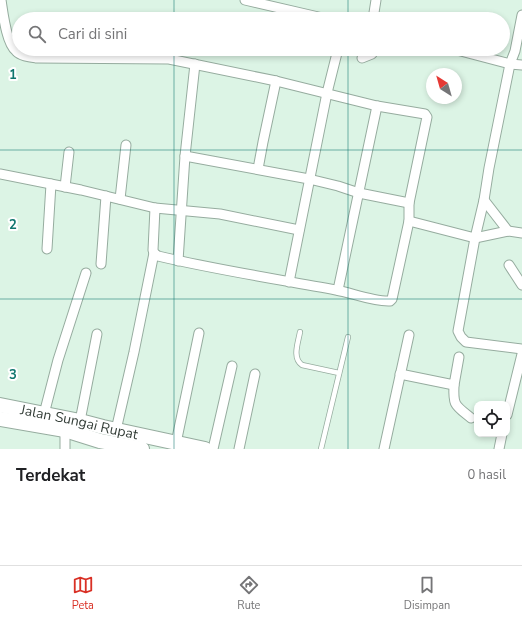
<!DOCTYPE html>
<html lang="id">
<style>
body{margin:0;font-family:"Nunito Sans",sans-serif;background:#f6f6f6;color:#202124}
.controls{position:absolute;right:12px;bottom:12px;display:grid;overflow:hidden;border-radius:8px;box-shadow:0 2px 6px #0003}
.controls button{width:36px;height:36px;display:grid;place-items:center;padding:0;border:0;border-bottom:1px solid #e0e0e0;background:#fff;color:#202124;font:20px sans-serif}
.compass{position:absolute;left:426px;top:68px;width:36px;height:36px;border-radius:50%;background:#fff;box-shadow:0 2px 6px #0003;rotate:323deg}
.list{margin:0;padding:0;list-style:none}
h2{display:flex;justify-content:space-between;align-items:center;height:52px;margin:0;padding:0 16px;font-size:17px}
h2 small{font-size:13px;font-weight:400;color:#757577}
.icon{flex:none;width:22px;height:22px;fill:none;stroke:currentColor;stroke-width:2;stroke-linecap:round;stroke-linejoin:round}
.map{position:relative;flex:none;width:522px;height:449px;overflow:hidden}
.search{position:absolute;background:#fff;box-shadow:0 2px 6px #0003;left:12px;right:12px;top:12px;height:44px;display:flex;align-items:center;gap:10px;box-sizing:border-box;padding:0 14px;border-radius:22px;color:#757577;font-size:15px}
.sheet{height:116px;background:#fff}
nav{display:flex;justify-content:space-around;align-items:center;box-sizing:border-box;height:56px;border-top:1px solid #e0e0e0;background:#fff;font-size:11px;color:#757577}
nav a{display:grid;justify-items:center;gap:2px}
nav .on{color:#d93025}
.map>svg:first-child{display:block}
</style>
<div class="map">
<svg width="522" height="449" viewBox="0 0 522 449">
<rect width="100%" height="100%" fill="#dcf4e5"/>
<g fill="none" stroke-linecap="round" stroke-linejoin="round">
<defs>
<g id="service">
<path d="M 300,332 C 298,343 292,358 302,365 L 339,373"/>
<path d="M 321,449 L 348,337"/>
</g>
<g id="minor">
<path d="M 1,0 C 3,12 6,43 16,51 C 21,56 29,57 36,58 L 169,59 L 276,81 L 377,106 L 425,114 L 427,117 L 409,203 L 409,221 L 392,299 L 390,301 C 374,302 352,293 336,290 C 277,279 217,270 158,256 L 154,253 L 153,250 L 155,208"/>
<path d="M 245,0 L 327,19"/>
<path d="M 522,15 L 515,51 L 510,64 L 489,168 L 484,200 L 475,238 L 458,331 L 461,337 L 466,342 L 522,349"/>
<path d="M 373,19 L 376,0"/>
<path d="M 453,49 L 510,64 L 522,65"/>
<path d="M 362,58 L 372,54 L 375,49"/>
<path d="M 185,156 L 309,179 L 338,186 L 359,193 L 409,203"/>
<path d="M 258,169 L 263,142 L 276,81"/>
<path d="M 0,174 L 81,190 L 155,208 L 220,214 L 299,230"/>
<path d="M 65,187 L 69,152"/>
<path d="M 120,199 L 126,145"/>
<path d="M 484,200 L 508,231"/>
<path d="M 409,221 L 475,238 L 508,231 L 522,233"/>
<path d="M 47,249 L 51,184"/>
<path d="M 178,261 L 185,156 L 195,64"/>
<path d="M 101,264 L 106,196"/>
<path d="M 509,265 L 522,285"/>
<path d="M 289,282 L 327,93 L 338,49"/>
<path d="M 338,290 L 377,106"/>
<path d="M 400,374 L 454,385 L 459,357"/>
<path d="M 454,385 C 453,406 455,405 471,418"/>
<path d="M 44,414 L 58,360 L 86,273"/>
<path d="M 507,415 L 522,354"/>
<path d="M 80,421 L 97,334"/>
<path d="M 65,430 L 65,449"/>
<path d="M 116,430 L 134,352 L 154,253"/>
<path d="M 176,443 L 199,333"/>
<path d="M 213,449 L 232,366"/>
<path d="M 239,449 L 255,374"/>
<path d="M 384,449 L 409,335"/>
<path d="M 499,449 L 502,434"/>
</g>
<g id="primary">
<path id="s1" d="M 0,405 L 80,421 L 103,427 L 205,449"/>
<path d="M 0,419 L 65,430 L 100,441 L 142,449"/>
</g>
</defs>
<use href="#service" stroke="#96ac9f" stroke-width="6"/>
<use href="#minor" stroke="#96ac9f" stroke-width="11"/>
<use href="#primary" stroke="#96ac9f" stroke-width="16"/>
<use href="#service" stroke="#fff" stroke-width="4.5"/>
<use href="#minor" stroke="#fff" stroke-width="9"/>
<use href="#primary" stroke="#fff" stroke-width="14"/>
</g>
<path fill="none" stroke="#0f766e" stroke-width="1" stroke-opacity="0.55" d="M 174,0 L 174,19M 348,0 L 348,19M 174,49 L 174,449M 348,49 L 348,449M 0,150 L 522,150M 0,299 L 522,299"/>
<g text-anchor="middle" stroke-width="4" stroke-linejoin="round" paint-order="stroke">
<g font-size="14" fill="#353f39" stroke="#fff">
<text dy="5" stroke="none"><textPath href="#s1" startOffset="81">Jalan Sungai Rupat</textPath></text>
</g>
</g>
<g font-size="13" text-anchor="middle" font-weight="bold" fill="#0f766e" stroke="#fff" stroke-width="4" stroke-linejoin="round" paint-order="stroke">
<text x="13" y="79">1</text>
<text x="13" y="229">2</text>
<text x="13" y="379">3</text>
</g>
</svg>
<div class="controls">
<button><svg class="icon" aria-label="locate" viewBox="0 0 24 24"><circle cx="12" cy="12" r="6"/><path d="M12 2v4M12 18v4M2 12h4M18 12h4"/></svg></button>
</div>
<svg class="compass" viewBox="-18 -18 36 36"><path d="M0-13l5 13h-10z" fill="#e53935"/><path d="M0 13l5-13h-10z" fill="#757577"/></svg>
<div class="search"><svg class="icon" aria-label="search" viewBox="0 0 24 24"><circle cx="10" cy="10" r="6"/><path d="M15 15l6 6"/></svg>Cari di sini</div>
</div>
<section class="sheet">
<h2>Terdekat<small>0 hasil</small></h2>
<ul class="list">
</ul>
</section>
<nav>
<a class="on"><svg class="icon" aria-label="map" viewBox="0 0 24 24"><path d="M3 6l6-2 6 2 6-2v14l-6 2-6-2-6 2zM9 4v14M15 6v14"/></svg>Peta</a>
<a><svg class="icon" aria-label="directions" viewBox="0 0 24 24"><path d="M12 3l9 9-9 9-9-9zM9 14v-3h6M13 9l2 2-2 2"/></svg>Rute</a>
<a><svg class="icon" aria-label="saved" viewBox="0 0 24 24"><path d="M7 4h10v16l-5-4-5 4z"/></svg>Disimpan</a>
</nav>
